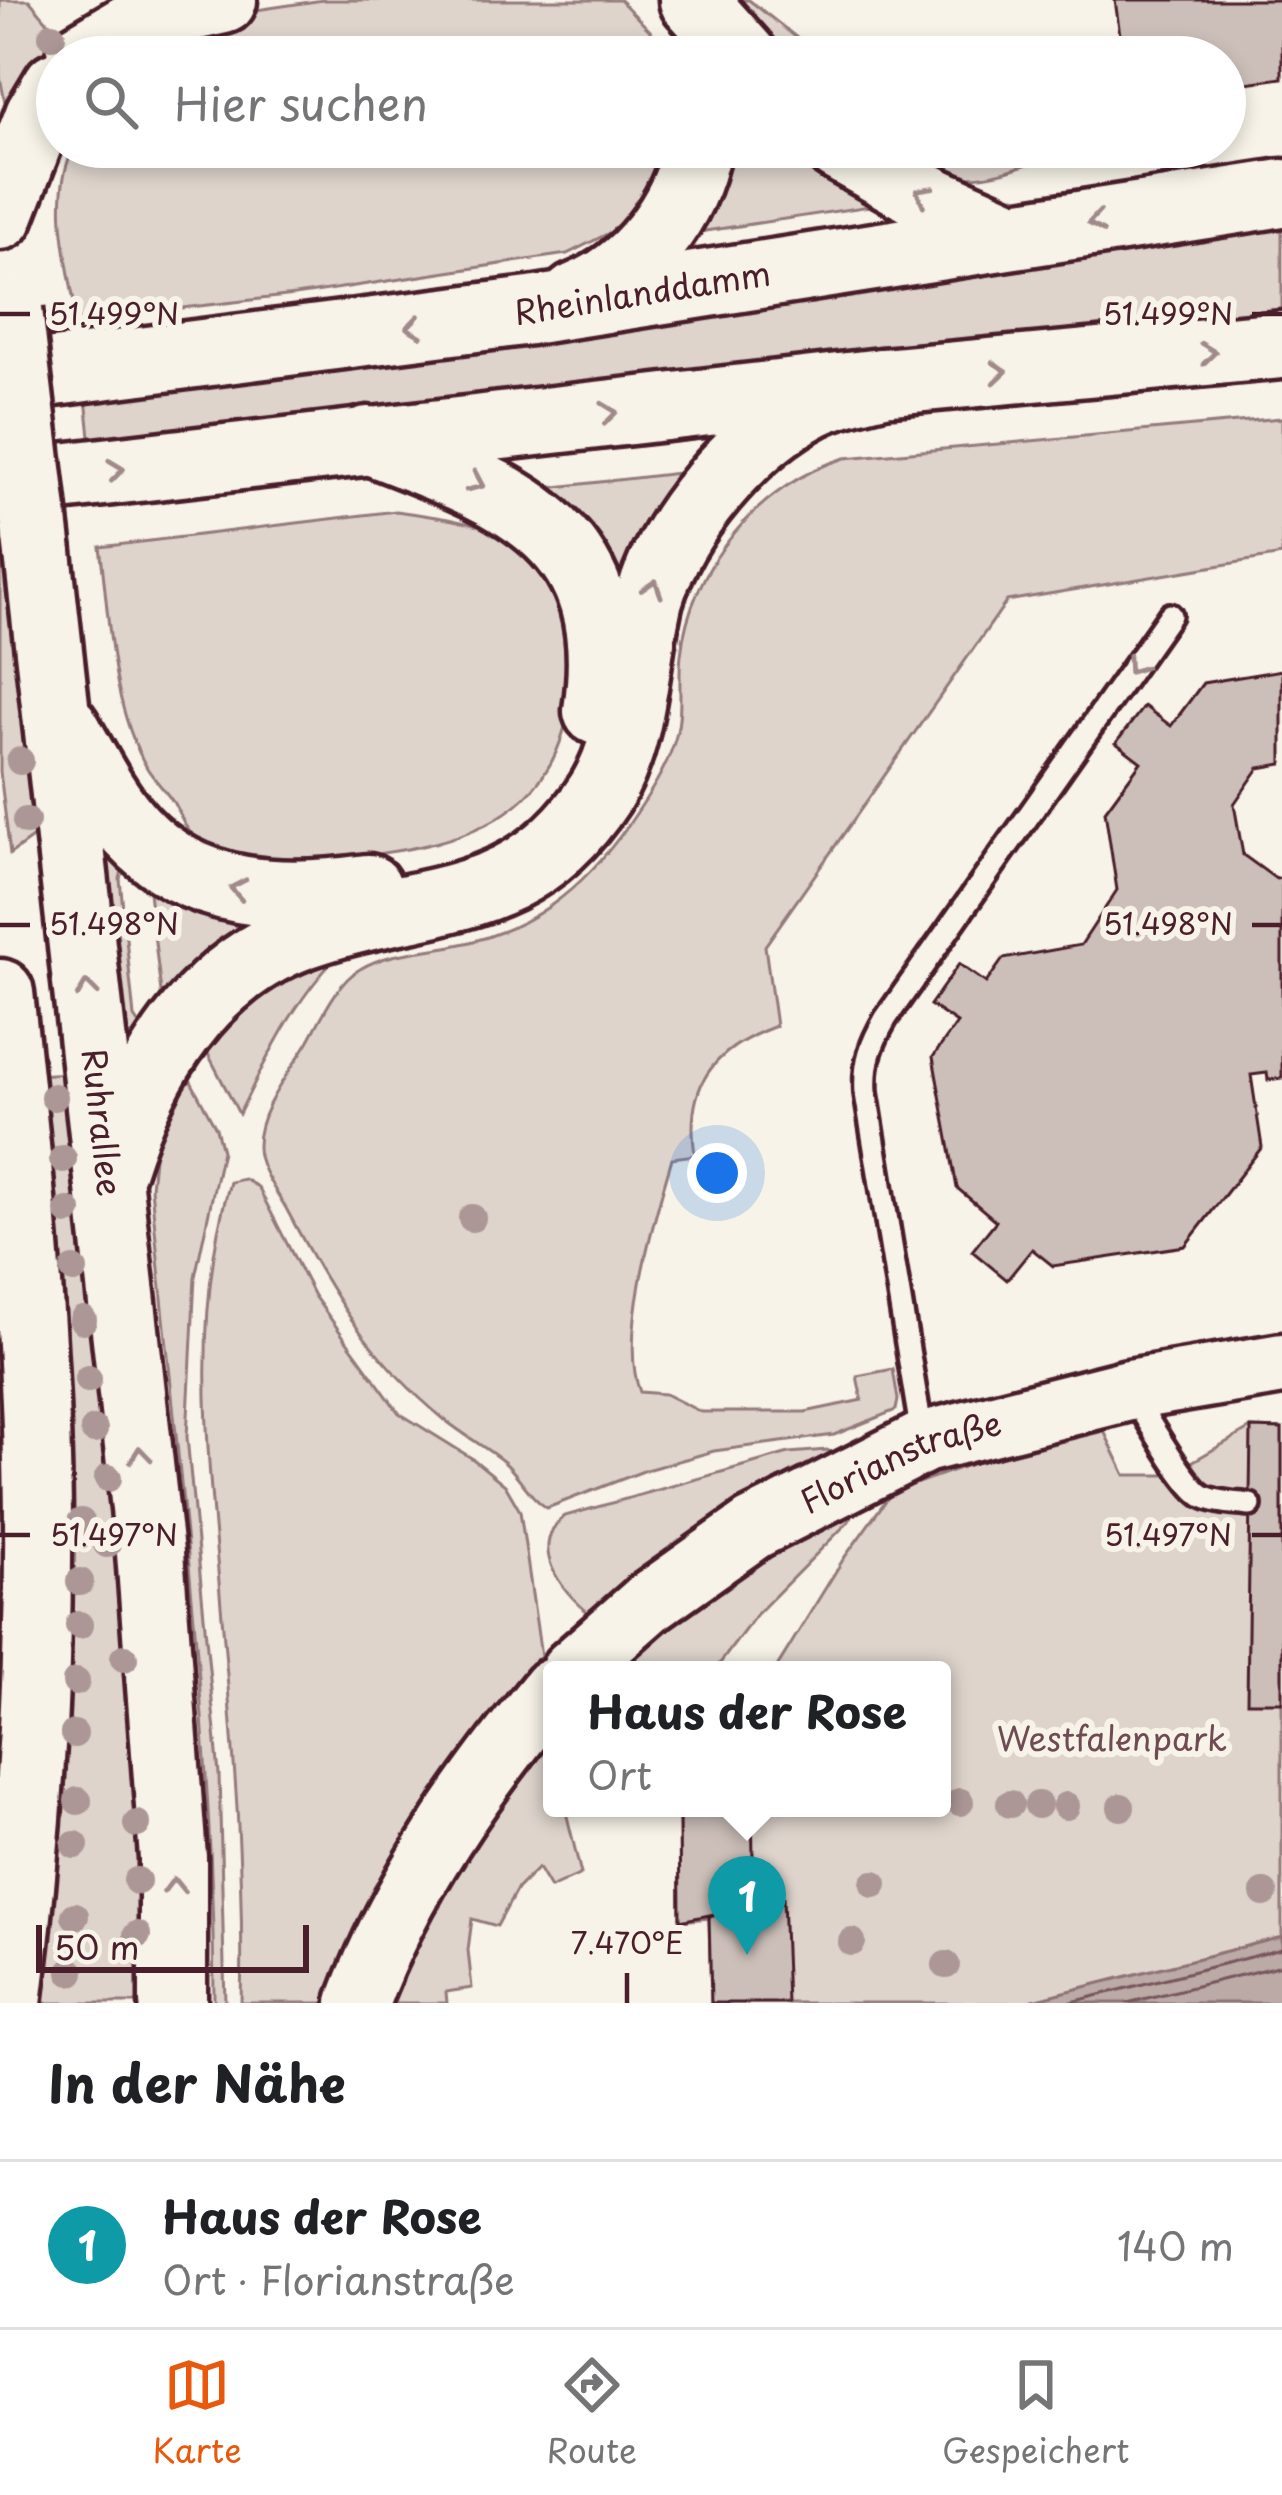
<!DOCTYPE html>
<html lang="de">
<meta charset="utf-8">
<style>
body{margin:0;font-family:"Playpen Sans",sans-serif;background:#f2f2f2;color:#202124}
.scale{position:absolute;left:36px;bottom:30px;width:273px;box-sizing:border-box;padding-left:12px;border:6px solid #4a1f2b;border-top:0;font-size:33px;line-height:42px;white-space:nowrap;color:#4a1f2b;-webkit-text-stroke:9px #f7f3e8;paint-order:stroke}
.you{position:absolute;left:717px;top:1173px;width:42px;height:42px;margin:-30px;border:9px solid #fff;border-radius:50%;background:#1a73e8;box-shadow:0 0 0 18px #1a73e833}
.badge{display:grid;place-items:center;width:78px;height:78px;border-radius:50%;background:#ea580c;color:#fff;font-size:39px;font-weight:700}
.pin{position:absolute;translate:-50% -99px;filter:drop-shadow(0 3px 6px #0008)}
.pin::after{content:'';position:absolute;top:63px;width:42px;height:36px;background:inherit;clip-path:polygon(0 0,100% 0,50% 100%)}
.popup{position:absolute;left:543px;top:1661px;width:408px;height:156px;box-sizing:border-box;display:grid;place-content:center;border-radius:12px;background:#fff;filter:drop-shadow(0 3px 9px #0005);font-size:39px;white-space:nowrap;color:#757577}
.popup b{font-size:45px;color:#202124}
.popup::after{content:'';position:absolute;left:50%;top:100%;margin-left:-24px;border:24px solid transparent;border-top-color:#fff}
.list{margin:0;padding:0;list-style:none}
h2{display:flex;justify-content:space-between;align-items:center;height:156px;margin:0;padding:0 48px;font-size:51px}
h2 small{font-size:39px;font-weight:400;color:#757577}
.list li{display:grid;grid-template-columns:78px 1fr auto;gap:36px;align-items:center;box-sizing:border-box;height:168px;padding:0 48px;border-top:3px solid #e0e0e0}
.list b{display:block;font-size:45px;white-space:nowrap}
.list p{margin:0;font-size:39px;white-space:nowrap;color:#757577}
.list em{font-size:39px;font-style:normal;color:#757577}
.icon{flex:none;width:66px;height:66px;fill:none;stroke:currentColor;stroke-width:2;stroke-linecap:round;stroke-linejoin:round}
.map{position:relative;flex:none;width:1282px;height:2003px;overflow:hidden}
.search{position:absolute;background:#fff;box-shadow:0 6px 18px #0003;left:36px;right:36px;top:36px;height:132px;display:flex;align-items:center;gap:30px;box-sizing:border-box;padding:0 42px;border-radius:66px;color:#757577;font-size:45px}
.sheet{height:324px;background:#fff}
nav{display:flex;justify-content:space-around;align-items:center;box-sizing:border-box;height:168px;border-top:3px solid #e0e0e0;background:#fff;font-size:33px;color:#757577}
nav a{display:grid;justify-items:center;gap:6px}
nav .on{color:#ea580c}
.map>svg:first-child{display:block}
</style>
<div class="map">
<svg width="1282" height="2003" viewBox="0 0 1282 2003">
<rect width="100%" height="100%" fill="#f7f3e8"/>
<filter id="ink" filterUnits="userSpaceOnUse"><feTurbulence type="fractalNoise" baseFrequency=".00833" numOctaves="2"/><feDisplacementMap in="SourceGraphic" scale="24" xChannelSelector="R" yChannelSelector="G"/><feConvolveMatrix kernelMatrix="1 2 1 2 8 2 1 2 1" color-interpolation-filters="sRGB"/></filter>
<g filter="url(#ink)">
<g fill="#ded4cc" stroke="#947a7c" stroke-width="3">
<path d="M 0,0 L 29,0 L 69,47 L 12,138 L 0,77 Z"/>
<path d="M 323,0 L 620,0 L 660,41 L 666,57 L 112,57 L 196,19 Z"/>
<path d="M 716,0 L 749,0 L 821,57 L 765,57 Z"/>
<path d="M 74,147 L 679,147 L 657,193 L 621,227 L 567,254 L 295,295 L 77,320 C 69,267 48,197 74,147 Z"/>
<path d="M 713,147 L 811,147 L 903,201 L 666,237 Z"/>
<path d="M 869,147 L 1037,147 L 1058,152 C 972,188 953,184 869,147 Z"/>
<path d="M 1282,222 L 1282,320 L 91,447 L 86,398 Z"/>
<path d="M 1282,418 L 1282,555 L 1007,601 L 765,946 L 776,1026 C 711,1050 685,1086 695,1155 L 672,1158 C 655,1216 618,1337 640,1392 L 665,1394 L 701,1412 L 805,1412 L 862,1400 L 857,1376 L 893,1369 L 898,1400 L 896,1410 L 834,1435 L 714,1451 L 646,1470 L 547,1508 C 529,1497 520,1476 504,1462 C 485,1447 464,1435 445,1420 C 370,1359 332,1295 288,1212 C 278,1193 258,1168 258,1147 C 257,1110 290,1072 308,1042 C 321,1019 337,982 360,969 C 386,953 418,952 447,947 C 530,933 582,890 629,824 C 647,798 668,767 676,736 C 683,710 678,681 681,655 C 690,566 760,484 845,458 Z"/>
<path d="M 0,430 L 46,828 L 10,854 L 0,772 Z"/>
<path d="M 687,472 L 622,592 L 539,491 L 547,488 Z"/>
<path d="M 396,511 C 431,516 490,522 517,546 C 584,607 592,737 522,800 C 473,844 396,852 334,859 C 288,864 232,866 193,835 C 184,828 181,814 175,805 C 167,792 155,781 147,768 C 110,703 110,620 100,547 Z"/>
<path d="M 94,820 L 123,866 L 120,879 L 134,1017 L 147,1036 L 127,1084 Z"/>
<path d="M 148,884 L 281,912 L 163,1009 Z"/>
<path d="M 352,942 C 299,990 270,1051 239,1114 L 203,1044 L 221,1008 Z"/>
<path d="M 180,1061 L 216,1128 L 222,1151 L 195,1277 L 187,1437 L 219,1774 L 225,2003 L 214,2003 C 213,1730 177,1460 151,1188 L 158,1117 Z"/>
<path d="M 70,1073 L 125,1539 L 150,2003 L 31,2003 L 34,1075 Z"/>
<path d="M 244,1179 L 258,1187 L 314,1296 L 399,1413 L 473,1459 L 505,1485 L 520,1511 L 542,1663 L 346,2003 L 241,2003 C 245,1862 231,1722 219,1582 C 207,1450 192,1311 230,1182 Z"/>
<path d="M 1251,1428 L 1282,1429 L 1282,2003 L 711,2003 L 709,1918 L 680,1921 L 679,1808 L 942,1808 L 942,1670 L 775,1670 L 844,1558 L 892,1492 L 974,1463 L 1104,1431 L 1125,1475 L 1169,1475 Z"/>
<path d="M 827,1450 L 839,1456 L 591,1615 C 562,1591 526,1548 565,1516 L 789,1453 Z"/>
<path d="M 857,1505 L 849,1521 L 756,1615 L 715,1670 L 615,1670 L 739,1562 Z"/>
<path d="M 552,1732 L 552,1808 L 565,1808 L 581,1874 L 550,1888 L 538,1868 L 517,1889 L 497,1926 L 472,1919 L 468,1950 L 472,1988 L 446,1992 L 447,2003 L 379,2003 L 413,1921 Z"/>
</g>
<path fill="#bcaaa7" stroke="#8e7275" stroke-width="3" d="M 1282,1937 L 1282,2003 L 1032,2003 L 1033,2000 Z"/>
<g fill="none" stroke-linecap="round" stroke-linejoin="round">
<g stroke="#78575d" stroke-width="3">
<path d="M 1068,2003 L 1282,1949"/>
<path d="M 1127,2003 L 1282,1965"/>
</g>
</g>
<g fill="#ccbfb9" stroke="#4a1f2b" stroke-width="3">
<path d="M 1115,0 L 1282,0 L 1282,78 L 1225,86 L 1225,57 L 1175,57 L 1174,48 L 1123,56 Z"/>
<path d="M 1282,670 L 1282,764 L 1259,768 L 1234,804 L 1243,855 L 1276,879 L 1282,878 L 1282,1078 L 1268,1080 L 1267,1073 L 1251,1075 L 1262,1147 L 1185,1246 L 1053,1266 L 1032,1249 L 1007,1280 L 972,1251 L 996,1221 L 957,1188 L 933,1057 L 957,1023 L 930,1005 L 959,964 L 986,983 L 1003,959 L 1081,945 L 1117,890 L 1105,811 L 1141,762 L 1116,743 L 1144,706 L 1171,726 L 1203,683 Z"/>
<path d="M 1251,1428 L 1282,1429 L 1282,1702 L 1247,1702 Z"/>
<path d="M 679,1808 L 752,1808 L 754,1906 L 680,1921 Z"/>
<path d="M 783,1898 L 787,2003 L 711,2003 L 709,1917 Z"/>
</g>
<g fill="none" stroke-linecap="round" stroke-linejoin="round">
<defs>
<g id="lane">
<path d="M 1132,1395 C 1146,1416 1185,1486 1203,1496 C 1216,1503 1235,1503 1250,1505"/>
<path d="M 923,1441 L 866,1093 C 864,1062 871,1044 886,1018 L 1170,615"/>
</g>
<g id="secondary">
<path id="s1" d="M 572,1670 L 647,1604 L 753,1529 L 924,1442 L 1129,1390 L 1282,1364"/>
<path d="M 358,2003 C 401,1887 474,1784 552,1689"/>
</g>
<g id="primary">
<path d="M 693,0 L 744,57"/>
<path d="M 80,57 L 147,17 L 223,0"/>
<path d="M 838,147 L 932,200 L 1011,235"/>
<path d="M 0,216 L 39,115 L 57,85"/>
<path d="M 576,297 C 637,273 685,211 697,147"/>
<path id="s2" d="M 0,379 L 530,311 L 1282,193"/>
<path d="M 0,484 L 882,382 L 1282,345"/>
</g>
<g id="highway">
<path d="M 368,440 C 507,494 624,530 597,711"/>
<path id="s3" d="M 38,553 L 150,1553 L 173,1858 L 173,2003"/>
<path d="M 66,728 C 86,763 105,802 132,831 C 194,899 284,900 368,888"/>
<path d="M 0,993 C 15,1129 29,1265 35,1402 C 44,1602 33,1805 8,2003"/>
<path d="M 112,1168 C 143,1069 201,972 304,935 C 422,893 522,914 600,793 C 635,738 634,661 649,599 C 671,524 743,440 812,404 C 834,393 859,388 882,382"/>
</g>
</defs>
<use href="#lane" stroke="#4a1f2b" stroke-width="30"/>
<use href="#secondary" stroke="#4a1f2b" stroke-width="69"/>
<use href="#primary" stroke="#4a1f2b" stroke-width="75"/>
<use href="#highway" stroke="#4a1f2b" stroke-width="75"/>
<use href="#lane" stroke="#f7f3e8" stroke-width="21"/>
<use href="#secondary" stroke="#f7f3e8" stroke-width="60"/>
<use href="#primary" stroke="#f7f3e8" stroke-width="66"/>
<use href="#highway" stroke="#f7f3e8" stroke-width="66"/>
<defs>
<path id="highway-bridge" d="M 9,310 L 38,553"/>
</defs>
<use href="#highway-bridge" stroke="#4a1f2b" stroke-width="75" stroke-linecap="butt"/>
<use href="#highway-bridge" stroke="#f7f3e8" stroke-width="66"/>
</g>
<g fill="#ac9796">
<circle cx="52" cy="36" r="14"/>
<circle cx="20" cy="761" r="14"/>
<circle cx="26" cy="821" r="14"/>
<circle cx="54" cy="1097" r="14"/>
<circle cx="63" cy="1159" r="14"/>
<circle cx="68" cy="1211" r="14"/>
<circle cx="472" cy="1218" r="14"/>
<circle cx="74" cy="1270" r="14"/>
<circle cx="83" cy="1320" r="14"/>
<circle cx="88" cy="1379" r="14"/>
<circle cx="94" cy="1430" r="14"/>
<circle cx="108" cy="1478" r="14"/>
<circle cx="81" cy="1522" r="14"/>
<circle cx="107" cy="1544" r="14"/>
<circle cx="80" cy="1582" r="14"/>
<circle cx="79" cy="1625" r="14"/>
<circle cx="124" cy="1658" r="14"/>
<circle cx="76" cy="1682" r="14"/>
<circle cx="74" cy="1734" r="14"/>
<circle cx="78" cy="1801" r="14"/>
<circle cx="960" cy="1802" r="14"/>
<circle cx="1010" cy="1804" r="14"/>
<circle cx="1038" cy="1805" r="14"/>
<circle cx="1066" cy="1806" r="14"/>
<circle cx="1121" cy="1807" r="14"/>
<circle cx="137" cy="1824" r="14"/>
<circle cx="75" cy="1845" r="14"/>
<circle cx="137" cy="1881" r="14"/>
<circle cx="874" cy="1884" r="14"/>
<circle cx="1264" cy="1893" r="14"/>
<circle cx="75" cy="1916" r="14"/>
<circle cx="137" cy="1935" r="14"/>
<circle cx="852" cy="1942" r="14"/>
<circle cx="946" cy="1965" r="14"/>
<circle cx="71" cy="1972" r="14"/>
</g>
<defs><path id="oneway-chevron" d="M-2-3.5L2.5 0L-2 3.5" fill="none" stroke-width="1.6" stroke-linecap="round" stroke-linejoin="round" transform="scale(3)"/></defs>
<g stroke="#a0898a">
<use href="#oneway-chevron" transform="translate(923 194) rotate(-152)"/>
<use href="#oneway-chevron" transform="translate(1096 222) rotate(171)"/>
<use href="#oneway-chevron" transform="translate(414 327) rotate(172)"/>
<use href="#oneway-chevron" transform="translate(1208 353) rotate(-6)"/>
<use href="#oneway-chevron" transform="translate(999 372) rotate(-5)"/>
<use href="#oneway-chevron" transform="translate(609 413) rotate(-7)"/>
<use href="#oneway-chevron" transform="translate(116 470) rotate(-7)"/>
<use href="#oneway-chevron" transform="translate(476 483) rotate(24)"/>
<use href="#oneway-chevron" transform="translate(653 588) rotate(-72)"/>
<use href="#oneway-chevron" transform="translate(1134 666) rotate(125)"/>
<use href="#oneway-chevron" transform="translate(238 889) rotate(-169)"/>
<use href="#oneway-chevron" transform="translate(87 989) rotate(-97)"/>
<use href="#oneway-chevron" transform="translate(140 1455) rotate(-96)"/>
<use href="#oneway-chevron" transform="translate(174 1886) rotate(-91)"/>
</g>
</g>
<path fill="none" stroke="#4a1f2b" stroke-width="4.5" d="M 0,314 L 30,314M 1252,314 L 1282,314M 0,925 L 30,925M 1252,925 L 1282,925M 0,1535 L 30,1535M 1252,1535 L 1282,1535M 627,1973 L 627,2003"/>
<g text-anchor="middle" stroke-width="12" stroke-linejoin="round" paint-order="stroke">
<g font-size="33" fill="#4a1f2b" stroke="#f7f3e8">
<text dy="12" stroke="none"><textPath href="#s2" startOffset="648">Rheinlanddamm</textPath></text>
<text dy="12" stroke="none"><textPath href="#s3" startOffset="573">Ruhrallee</textPath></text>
<text dy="12" stroke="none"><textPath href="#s1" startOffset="393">Florianstraße</textPath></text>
</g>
<g font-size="33" fill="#6f4c53" stroke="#f7f3e8">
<text x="1112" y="1751">Westfalenpark</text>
</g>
</g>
<g font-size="30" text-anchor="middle" fill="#4a1f2b" stroke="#f7f3e8" stroke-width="12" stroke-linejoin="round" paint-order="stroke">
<text x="114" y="325">51.499°N</text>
<text x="1168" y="325">51.499°N</text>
<text x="114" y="935">51.498°N</text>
<text x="1168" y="935">51.498°N</text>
<text x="114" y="1546">51.497°N</text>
<text x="1168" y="1546">51.497°N</text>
<text x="627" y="1954">7.470°E</text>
</g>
</svg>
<div class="scale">50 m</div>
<div class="you"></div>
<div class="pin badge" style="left:747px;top:1955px;background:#0f9aa8">1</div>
<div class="popup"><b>Haus der Rose</b>Ort</div>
<div class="search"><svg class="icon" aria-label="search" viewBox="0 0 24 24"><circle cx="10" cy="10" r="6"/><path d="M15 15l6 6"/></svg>Hier suchen</div>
</div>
<section class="sheet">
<h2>In der Nähe<small></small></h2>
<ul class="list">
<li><span class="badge" style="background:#0f9aa8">1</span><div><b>Haus der Rose</b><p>Ort · Florianstraße</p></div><em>140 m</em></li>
</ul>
</section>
<nav>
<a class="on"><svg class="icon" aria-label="map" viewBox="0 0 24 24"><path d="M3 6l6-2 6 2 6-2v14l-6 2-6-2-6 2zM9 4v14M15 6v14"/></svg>Karte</a>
<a><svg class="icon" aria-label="directions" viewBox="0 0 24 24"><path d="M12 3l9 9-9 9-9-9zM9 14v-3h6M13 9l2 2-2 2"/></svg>Route</a>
<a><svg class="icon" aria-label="saved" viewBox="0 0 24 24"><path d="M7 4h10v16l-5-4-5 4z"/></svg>Gespeichert</a>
</nav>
